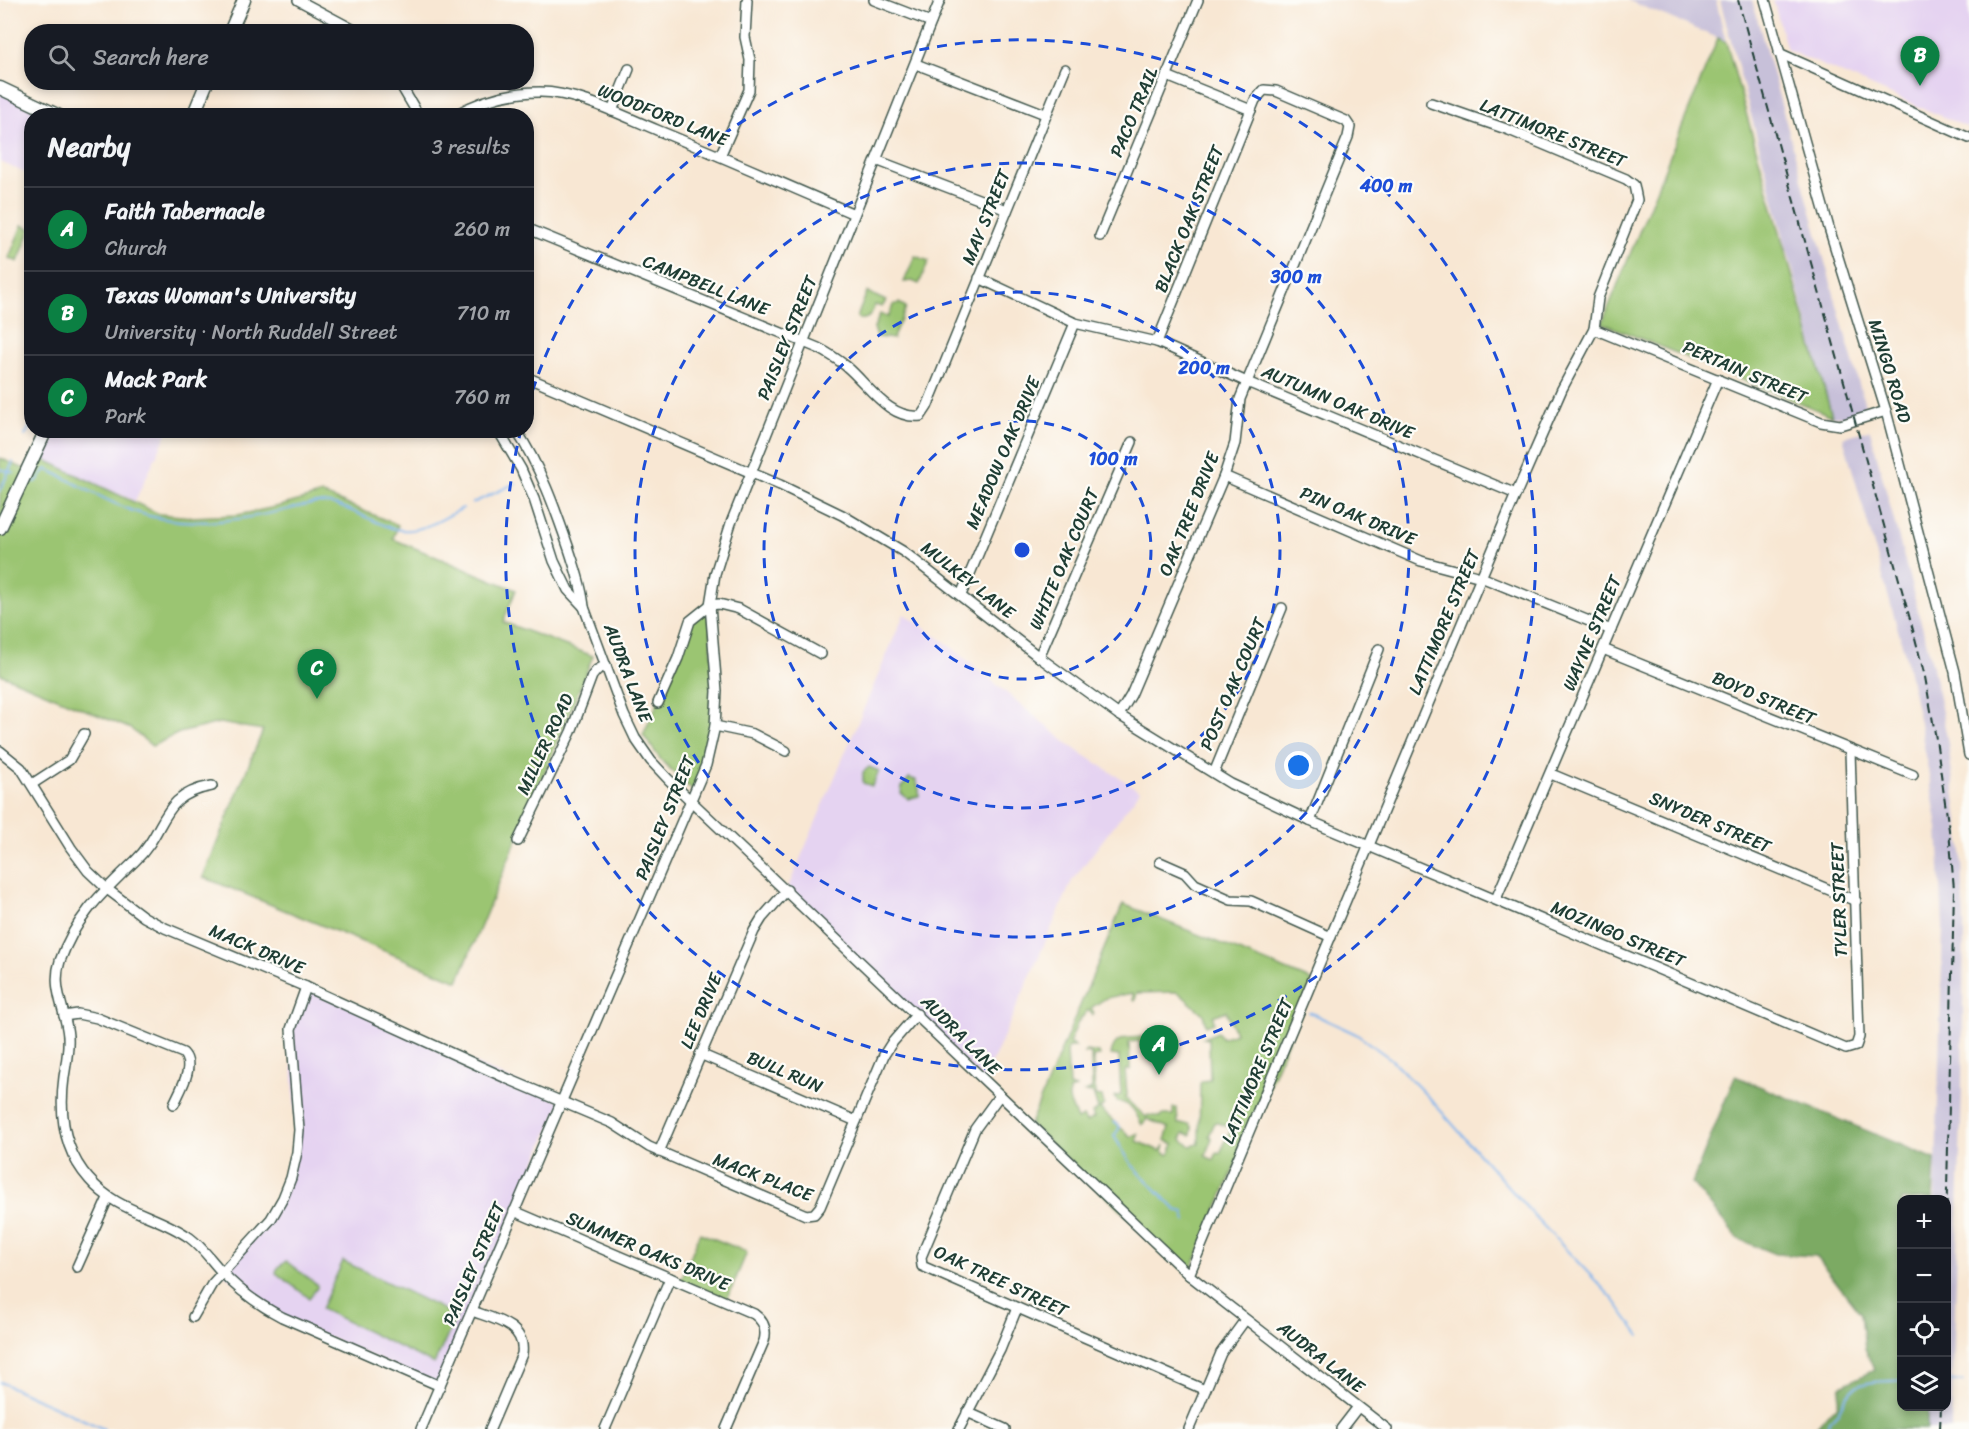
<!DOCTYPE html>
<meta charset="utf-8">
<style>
body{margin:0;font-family:Sriracha,sans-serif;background:#242831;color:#f1f3f6}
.controls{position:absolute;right:18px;bottom:18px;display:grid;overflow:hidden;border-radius:12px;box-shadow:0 3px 9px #0003}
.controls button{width:54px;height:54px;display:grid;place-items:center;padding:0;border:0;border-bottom:2px solid #363941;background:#171b24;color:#f1f3f6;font:30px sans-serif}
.you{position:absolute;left:1299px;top:766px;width:21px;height:21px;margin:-15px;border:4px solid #fff;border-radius:50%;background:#1a73e8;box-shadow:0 0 0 9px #1a73e833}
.badge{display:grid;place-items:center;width:39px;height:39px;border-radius:50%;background:#0b8043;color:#fff;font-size:20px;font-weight:700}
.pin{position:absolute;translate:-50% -50px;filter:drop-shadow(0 2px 3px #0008)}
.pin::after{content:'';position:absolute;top:32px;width:21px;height:18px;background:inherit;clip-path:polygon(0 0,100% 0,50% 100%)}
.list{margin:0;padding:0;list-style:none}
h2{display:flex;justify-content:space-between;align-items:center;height:78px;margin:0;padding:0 24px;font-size:26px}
h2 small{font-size:20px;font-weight:400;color:#9ea1a6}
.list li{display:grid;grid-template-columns:39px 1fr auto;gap:18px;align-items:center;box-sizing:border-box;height:84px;padding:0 24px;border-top:2px solid #363941}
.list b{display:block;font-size:22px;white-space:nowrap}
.list p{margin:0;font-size:20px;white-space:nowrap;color:#9ea1a6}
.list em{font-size:20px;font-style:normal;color:#9ea1a6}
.icon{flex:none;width:33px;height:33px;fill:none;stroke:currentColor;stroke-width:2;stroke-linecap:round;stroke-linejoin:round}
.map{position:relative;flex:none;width:1969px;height:1429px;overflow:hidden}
.search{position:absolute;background:#171b24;box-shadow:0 3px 9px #0003;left:24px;top:24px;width:510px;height:66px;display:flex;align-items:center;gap:15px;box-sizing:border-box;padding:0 21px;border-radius:24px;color:#9ea1a6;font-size:22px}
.panel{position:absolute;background:#171b24;box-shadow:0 3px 9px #0003;left:24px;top:108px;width:510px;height:330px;border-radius:24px}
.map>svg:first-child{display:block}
</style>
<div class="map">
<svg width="1969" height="1429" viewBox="0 0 1969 1429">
<rect width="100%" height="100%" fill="#fdfcf7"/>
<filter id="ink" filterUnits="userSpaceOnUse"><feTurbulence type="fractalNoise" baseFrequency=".0167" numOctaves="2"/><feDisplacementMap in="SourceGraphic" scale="12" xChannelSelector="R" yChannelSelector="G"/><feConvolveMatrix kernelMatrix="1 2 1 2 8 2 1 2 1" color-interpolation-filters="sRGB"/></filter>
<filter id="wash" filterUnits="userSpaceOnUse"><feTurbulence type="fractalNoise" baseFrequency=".008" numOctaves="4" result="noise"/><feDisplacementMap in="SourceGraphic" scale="24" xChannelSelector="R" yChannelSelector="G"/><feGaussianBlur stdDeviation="1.35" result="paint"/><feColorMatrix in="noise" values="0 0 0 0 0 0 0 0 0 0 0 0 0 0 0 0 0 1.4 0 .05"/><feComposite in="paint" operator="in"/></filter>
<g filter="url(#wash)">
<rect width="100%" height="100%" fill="#f8e7d3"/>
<g fill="#e5d3f1">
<path d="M 1773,0 L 1969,0 L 1969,128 L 1787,50 Z"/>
<path d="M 0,88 L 59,115 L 32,116 L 31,175 L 0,162 Z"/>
<path d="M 46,431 L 168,431 L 135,501 L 42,459 L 27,470 Z"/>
<path d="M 904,614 L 945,642 L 1072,747 L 1140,791 L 1072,881 L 984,1081 L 787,890 Z"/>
<path d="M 306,987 L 561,1102 L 440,1386 L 282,1317 L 222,1272 L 271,1219 L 297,1152 L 291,1035 Z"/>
</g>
<g fill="#c7c0d9">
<path d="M 1627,0 L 1716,0 L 1726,42 L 1718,38 Z"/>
<path d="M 1720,0 L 1752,0 L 1866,409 L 1853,415 L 1845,417 L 1832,416 Z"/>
<path d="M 1870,430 L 1933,667 L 1948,743 L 1962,852 L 1964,924 L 1962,1091 L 1951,1429 L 1927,1429 L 1928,1407 L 1946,1406 L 1946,1200 L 1935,1199 L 1943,927 L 1938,828 L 1920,723 L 1906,658 L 1843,437 Z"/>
</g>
<g fill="#9bc572" stroke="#5d8153" stroke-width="1.5" fill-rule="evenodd">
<path d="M 1718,38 L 1726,42 L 1832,416 L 1602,323 Z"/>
<path d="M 22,225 L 31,229 L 18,262 L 9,258 Z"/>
<path d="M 915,256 L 929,261 L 919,284 L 912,281 L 904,282 Z"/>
<path d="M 867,292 L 886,301 L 882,307 L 875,305 C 872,313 869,321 859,319 L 857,317 Z"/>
<path d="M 899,303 L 906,307 C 902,320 896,326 893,339 L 877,337 L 874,328 L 880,314 L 888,317 L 893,305 Z"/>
<path d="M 0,458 L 27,470 L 41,458 L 159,514 L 192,517 L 238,515 L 280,506 L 322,494 L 398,525 L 393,539 L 516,590 L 503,622 L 593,656 L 458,981 L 203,877 L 263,730 L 219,723 L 179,733 L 152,746 L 131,729 L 0,674 Z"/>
<path d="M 710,605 L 715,726 L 695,793 L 661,760 L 643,735 L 678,658 L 690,621 Z"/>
<path d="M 869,767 L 879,771 L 872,786 L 863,783 L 863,772 Z"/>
<path d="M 909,778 L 916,780 L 919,789 L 919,796 L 908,799 L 901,793 L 902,787 Z"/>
<path d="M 1123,904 L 1313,981 L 1189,1275 L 1030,1124 ZM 1178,992 L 1203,1014 L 1206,1026 L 1214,1023 L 1213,1016 L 1226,1011 L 1235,1033 L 1222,1038 L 1218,1032 L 1203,1038 L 1209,1039 L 1210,1080 L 1202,1081 L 1200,1084 L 1199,1144 L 1191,1146 L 1181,1139 L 1184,1133 L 1191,1135 L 1192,1128 L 1189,1124 L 1178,1124 L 1177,1108 L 1173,1108 L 1173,1115 L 1162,1115 L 1161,1117 L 1148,1115 L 1146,1117 L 1125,1098 L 1127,1096 L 1125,1070 L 1130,1070 L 1129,1042 L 1139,1041 L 1140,1048 L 1168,1046 L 1168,1042 L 1144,1044 L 1143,1037 C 1128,1038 1113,1036 1111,1055 L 1119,1056 L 1121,1095 L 1114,1097 L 1118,1102 C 1133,1103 1136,1114 1142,1125 L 1147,1119 L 1169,1128 L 1165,1140 L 1174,1144 L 1169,1155 L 1163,1152 L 1165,1145 L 1160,1151 L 1137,1141 L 1138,1134 L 1136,1134 L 1131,1137 L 1100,1109 L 1104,1104 L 1102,1097 L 1095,1096 L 1093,1057 L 1100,1056 L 1099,1053 L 1086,1051 L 1084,1053 L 1091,1054 L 1092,1089 L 1085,1092 L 1093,1093 L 1098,1109 L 1092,1113 L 1094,1118 L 1086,1122 L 1083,1117 L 1077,1120 L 1069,1100 L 1069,1090 L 1076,1088 L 1069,1086 L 1067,1051 L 1068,1047 L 1075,1047 L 1069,1043 L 1078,1022 L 1088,1010 L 1093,1015 L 1094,1013 L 1091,1008 L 1106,998 L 1133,993 L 1133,999 L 1135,1000 L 1137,993 ZM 1215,1122 L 1232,1128 L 1220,1153 L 1217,1152 L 1214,1160 L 1205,1156 L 1212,1138 L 1209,1136 Z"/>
<path d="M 700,1233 L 747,1252 L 726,1302 L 680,1282 Z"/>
<path d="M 286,1261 L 317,1285 L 317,1288 L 309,1298 L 276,1273 L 277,1269 Z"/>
<path d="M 343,1261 L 457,1316 L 434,1364 L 321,1309 Z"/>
</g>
<path fill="#7caa64" stroke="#4e744c" stroke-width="1.5" d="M 1735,1076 L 1935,1159 L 1933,1199 L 1902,1200 L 1902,1406 L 1927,1407 L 1927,1429 L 1828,1429 L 1817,1426 L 1828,1413 L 1837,1407 L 1841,1386 L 1874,1370 L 1865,1348 L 1861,1314 L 1816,1256 L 1775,1254 L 1738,1239 L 1692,1183 Z"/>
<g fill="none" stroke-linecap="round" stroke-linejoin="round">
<g stroke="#7fb4ed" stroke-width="2">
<path d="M 25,436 L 32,422"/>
<path d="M 0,469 L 14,473"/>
<path d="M 34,482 L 37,481 L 46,469 C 75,482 103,500 133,511 C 194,533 255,517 316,503 C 350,501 382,533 410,530 C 428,529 447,516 463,508"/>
<path d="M 0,491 L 13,462"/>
<path d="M 473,503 L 516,483"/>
<path d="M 1309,1012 L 1356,1034 L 1391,1059 L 1432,1101 L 1536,1218 L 1614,1300 L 1640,1336"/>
<path d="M 1114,1122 L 1120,1127 L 1114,1136 L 1132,1165 L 1176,1210 L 1184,1212 L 1186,1222"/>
<path d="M 1946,1380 L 1963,1382"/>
<path d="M 0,1382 L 104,1429"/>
<path d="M 1828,1429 L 1830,1421 C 1843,1410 1839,1405 1848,1394 C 1861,1378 1884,1383 1902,1380"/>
</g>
</g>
</g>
<g filter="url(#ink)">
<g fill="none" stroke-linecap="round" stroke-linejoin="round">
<defs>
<g id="minor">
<path d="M 298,0 L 358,32"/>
<path d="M 874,0 L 931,22"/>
<path d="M 1765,0 L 1829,228 L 1886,411 L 1955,672 L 1969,755"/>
<path d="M 1779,53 L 1969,138"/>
<path d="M 916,64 L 1045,114"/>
<path d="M 1167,76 L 1251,110"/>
<path d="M 399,82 L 419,116"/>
<path d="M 612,111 L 629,69"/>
<path d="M 453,116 C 479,101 510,92 540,92 C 577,92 623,116 657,130 C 723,157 788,186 854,214"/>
<path d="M 720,156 L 749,90 L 750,60 L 745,37 L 747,0"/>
<path d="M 876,160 L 1007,210"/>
<path d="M 526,228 L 818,348 C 828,353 837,359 846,366 C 868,384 888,420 921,416 L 927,407 L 1065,69"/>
<path d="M 1100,236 L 1198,0"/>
<path d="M 979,278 L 1075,323 L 1157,342 L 1247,382 L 1516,494"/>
<path d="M 1594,329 L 1821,422 L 1840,425 L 1886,411"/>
<path d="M 526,377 L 780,485 L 842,515 L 904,552 L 1039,657 L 1119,715 L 1231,784 L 1310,821 L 1846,1049 L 1856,1046 L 1859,1037 L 1850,751"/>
<path d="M 498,430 L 521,469 L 534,499 L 554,561 L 568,590 L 584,607"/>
<path d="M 516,430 C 540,466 555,508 569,549 C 575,568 582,586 584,607 L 624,715 L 635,738 L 651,761 L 668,779 L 1189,1275 L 1387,1429"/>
<path d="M 1224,476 L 1421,561 L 1481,577 L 1611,630"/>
<path d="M 961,595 L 1075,323"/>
<path d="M 1603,649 L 1913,775"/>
<path d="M 1039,657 L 1132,442"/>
<path d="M 658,703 L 678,658 L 690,621 L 710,605 L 719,604 L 739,609 L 821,654"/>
<path d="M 1119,715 L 1131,695 L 1224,476 L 1235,443 L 1240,399 L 1348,137 L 1350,127 L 1346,121 L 1276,91 L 1264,90 L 1255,100 L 1157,342"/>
<path d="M 715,726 L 753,734 L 786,751"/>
<path d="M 0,751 L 21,768 L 71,848 L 88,871 L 107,889 L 144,917 L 165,928 L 306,987 L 508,1079 L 612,1123 L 649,1147 L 806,1215 L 814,1214 L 820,1207 L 884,1055 L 891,1044 L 917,1014"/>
<path d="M 1214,773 L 1282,608"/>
<path d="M 1551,774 L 1856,901"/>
<path d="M 32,784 L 69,760 L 84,734"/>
<path d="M 212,786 C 159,795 168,830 135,861 C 102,893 76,916 60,961 C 51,988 66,1010 68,1036 C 69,1050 66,1064 64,1077 C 59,1114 63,1150 89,1179 C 118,1213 157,1214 190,1238 C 202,1247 211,1260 221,1271 C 238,1290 259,1305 282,1317 L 440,1386"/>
<path d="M 1310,821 L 1379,649"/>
<path d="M 518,841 L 571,732 L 592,676 L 597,670 L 606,665"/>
<path d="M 1160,862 L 1185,873 L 1195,884 L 1231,900 L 1251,901 L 1331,937"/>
<path d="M 1496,899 L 1718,379"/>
<path d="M 64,1016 L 78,1014 L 97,1018 L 183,1053 C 196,1066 180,1090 174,1104"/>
<path d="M 700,1054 L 856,1121"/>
<path d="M 999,1096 L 975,1129 L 921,1257 L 922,1266 L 1205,1390"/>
<path d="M 659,1152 L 754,931 L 762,918 L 787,890"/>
<path d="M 514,1211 L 754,1314 C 764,1321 767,1330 764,1341 L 726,1429"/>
<path d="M 77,1267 L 108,1198"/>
<path d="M 1189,1275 L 1516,494 L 1562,389 L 1594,329 L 1598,298 L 1637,200 L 1634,185 L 1626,179 L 1509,130 L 1431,103"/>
<path d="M 472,1311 C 494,1319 526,1325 522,1354 L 490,1429"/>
<path d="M 193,1317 L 212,1284 L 271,1219 L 283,1198 L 291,1178 L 297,1152 L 299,1130 L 291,1029 L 306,987"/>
<path d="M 967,1412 L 1005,1429"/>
<path d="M 421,1429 L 706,765 L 715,726 L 717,691 L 710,605 L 715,574 L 731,523 L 940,0"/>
<path d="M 605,1429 L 670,1278"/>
<path d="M 959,1429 L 1000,1350 L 1017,1308"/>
<path d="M 1189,1429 L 1221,1353 L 1245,1320"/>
<path d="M 1341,1429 L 1358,1407"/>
</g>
<g id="major">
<path d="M 230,32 L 244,0"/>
<path d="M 0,88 L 59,116"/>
<path d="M 193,116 L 207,82"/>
<path d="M 0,528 L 46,430"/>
</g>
</defs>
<use href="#minor" stroke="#40564c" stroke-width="12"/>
<use href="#major" stroke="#40564c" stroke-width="15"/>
<use href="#minor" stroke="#fff" stroke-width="9"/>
<use href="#major" stroke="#fff" stroke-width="12"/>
<g stroke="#1f3d34" stroke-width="2" stroke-dasharray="9 4.5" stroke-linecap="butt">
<path d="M 1738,0 L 1913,630 L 1925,677 L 1936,739 L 1949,830 L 1954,889 L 1946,1232"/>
<path d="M 1940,1429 L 1941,1406"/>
</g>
</g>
</g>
<g fill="none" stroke="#1d4ed8" stroke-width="3" stroke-dasharray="10 8">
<circle cx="1022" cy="550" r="129"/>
<circle cx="1022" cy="550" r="258"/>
<circle cx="1022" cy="550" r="387"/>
<path d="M527 408A515 515 0 1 1 520 434"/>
</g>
<g text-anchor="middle" stroke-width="4.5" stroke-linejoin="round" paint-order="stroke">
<g font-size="18" fill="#1f3d34" stroke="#fdfcf7">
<text transform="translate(1134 112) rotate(-67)" y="6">PACO TRAIL</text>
<text transform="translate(663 115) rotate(22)" y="6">WOODFORD LANE</text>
<text transform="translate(1553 133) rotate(22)" y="6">LATTIMORE STREET</text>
<text transform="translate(986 217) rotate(-68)" y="6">MAY STREET</text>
<text transform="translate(1189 219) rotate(-68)" y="6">BLACK OAK STREET</text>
<text transform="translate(706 285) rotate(22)" y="6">CAMPBELL LANE</text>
<text transform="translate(787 338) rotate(-68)" y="6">PAISLEY STREET</text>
<text transform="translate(1890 371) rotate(73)" y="6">MINGO ROAD</text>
<text transform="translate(1745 372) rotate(23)" y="6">PERTAIN STREET</text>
<text transform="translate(1338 402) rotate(23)" y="6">AUTUMN OAK DRIVE</text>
<text transform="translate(1003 453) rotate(-67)" y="6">MEADOW OAK DRIVE</text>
<text transform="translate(1189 514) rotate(-68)" y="6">OAK TREE DRIVE</text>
<text transform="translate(1358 516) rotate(23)" y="6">PIN OAK DRIVE</text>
<text transform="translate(1064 559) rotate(-67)" y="6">WHITE OAK COURT</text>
<text transform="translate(968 580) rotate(38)" y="6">MULKEY LANE</text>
<text transform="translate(1444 622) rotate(-67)" y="6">LATTIMORE STREET</text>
<text transform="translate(1592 633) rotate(-67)" y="6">WAYNE STREET</text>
<text transform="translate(628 673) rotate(69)" y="6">AUDRA LANE</text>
<text transform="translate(1233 684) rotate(-67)" y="6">POST OAK COURT</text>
<text transform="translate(1764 698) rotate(23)" y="6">BOYD STREET</text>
<text transform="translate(545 744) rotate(-65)" y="6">MILLER ROAD</text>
<text transform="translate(665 818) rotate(-68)" y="6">PAISLEY STREET</text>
<text transform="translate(1710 822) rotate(23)" y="6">SNYDER STREET</text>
<text transform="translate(1839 900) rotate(-92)" y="6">TYLER STREET</text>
<text transform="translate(1618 934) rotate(23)" y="6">MOZINGO STREET</text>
<text transform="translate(257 949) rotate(23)" y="6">MACK DRIVE</text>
<text transform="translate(701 1011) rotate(-67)" y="6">LEE DRIVE</text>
<text transform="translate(961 1035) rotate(45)" y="6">AUDRA LANE</text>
<text transform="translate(1257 1071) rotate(-67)" y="6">LATTIMORE STREET</text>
<text transform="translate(785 1072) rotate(23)" y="6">BULL RUN</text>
<text transform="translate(763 1177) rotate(21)" y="6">MACK PLACE</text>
<text transform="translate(648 1251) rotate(23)" y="6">SUMMER OAKS DRIVE</text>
<text transform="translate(474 1264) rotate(-67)" y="6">PAISLEY STREET</text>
<text transform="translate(1001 1281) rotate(25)" y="6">OAK TREE STREET</text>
<text transform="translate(1321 1357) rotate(38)" y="6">AUDRA LANE</text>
</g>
</g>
<circle cx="1022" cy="550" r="9" fill="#1d4ed8" stroke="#fdfcf7" stroke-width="3"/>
<g font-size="18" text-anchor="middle" font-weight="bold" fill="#1d4ed8" stroke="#fdfcf7" stroke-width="4.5" stroke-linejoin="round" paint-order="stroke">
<text x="1386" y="192">400 m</text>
<text x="1296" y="283">300 m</text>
<text x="1204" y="374">200 m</text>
<text x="1113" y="465">100 m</text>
</g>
</svg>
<div class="controls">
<button>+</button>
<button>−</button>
<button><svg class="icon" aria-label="locate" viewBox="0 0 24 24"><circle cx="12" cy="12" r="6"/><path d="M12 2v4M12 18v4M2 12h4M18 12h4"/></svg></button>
<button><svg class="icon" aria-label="layers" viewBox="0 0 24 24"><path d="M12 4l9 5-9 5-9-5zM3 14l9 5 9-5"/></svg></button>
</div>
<div class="you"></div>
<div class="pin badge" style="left:1159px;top:1075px">A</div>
<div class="pin badge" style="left:1920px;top:86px">B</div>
<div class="pin badge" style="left:317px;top:699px">C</div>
<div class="search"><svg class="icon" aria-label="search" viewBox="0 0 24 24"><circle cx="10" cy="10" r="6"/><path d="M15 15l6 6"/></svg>Search here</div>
<section class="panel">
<h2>Nearby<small>3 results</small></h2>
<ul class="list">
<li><span class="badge">A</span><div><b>Faith Tabernacle</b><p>Church</p></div><em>260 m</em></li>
<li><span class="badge">B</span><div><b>Texas Woman's University</b><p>University · North Ruddell Street</p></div><em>710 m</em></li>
<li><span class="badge">C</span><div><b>Mack Park</b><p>Park</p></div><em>760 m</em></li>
</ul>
</section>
</div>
